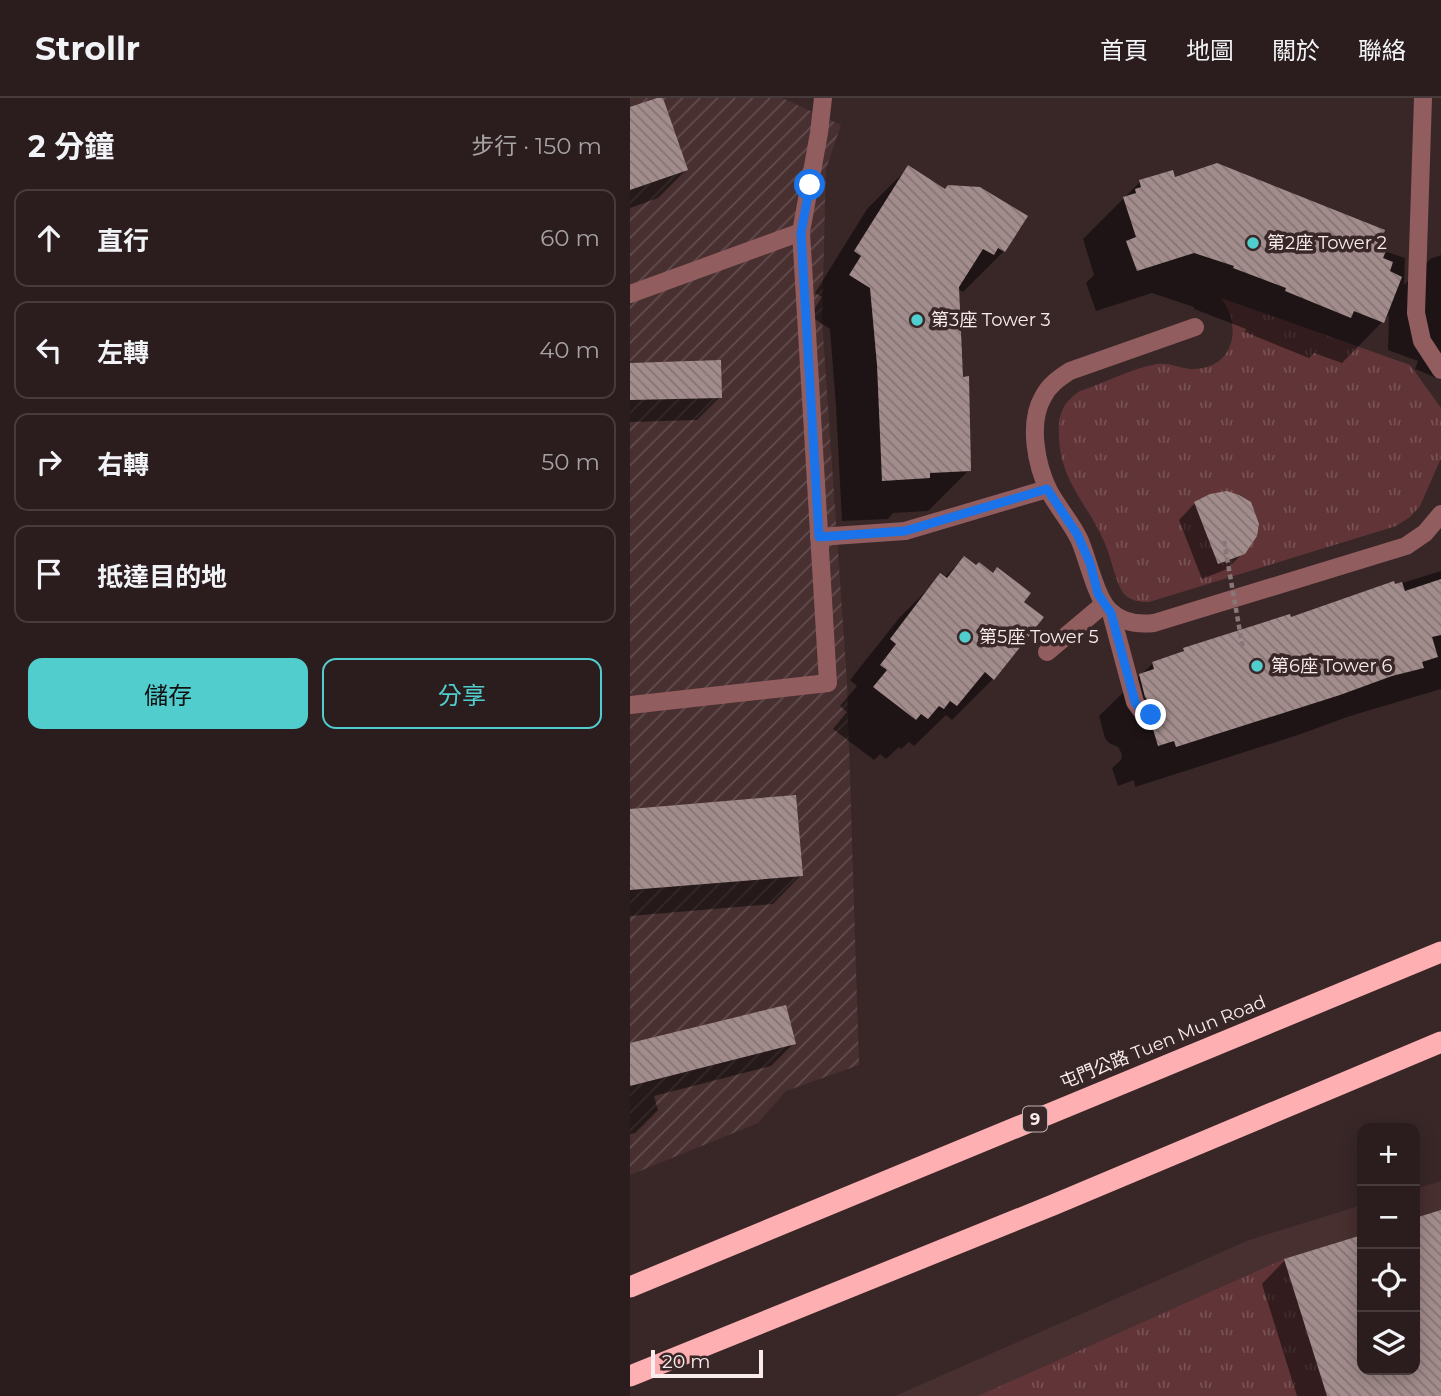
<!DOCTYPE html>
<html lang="zh-TW">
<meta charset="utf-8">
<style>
body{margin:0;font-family:Montserrat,"Noto Sans TC",sans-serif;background:#372a2b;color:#f1f3f6}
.controls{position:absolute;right:21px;bottom:21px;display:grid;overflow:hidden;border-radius:14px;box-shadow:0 4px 18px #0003}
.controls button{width:63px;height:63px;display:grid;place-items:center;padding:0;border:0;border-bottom:2px solid #473b3c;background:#2b1d1e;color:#f1f3f6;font:35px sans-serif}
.scale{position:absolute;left:21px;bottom:18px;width:112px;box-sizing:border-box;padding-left:7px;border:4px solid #f9ecec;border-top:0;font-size:19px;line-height:24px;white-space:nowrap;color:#f9ecec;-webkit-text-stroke:5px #392728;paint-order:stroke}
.stop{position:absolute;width:21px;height:21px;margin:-16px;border:5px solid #1a73e8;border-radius:50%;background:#fff}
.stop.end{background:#1a73e8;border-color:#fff;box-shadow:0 2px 7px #0008}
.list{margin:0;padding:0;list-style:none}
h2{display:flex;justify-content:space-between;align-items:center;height:91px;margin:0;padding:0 28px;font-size:30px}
h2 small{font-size:23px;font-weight:400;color:#a6a2a4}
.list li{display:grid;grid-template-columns:46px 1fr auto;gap:21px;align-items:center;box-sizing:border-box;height:98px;margin:0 14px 14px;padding:0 14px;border:2px solid #473b3c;border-radius:14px}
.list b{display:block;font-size:26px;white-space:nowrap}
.list em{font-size:23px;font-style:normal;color:#a6a2a4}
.actions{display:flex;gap:14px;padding:21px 28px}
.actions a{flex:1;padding:16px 0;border:2px solid #52cdce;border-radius:14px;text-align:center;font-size:24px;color:#52cdce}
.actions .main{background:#52cdce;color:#111}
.icon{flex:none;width:38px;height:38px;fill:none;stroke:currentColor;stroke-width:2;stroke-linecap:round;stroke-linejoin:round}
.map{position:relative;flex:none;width:811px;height:1298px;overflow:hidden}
header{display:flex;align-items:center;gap:42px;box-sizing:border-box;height:98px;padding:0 35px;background:#2b1d1e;border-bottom:2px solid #473b3c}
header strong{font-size:33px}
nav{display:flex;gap:38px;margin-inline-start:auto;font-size:24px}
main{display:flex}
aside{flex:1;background:#2b1d1e}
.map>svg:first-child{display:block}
</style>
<header>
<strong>Strollr</strong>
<nav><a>首頁</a><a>地圖</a><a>關於</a><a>聯絡</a></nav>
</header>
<main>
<aside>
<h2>2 分鐘<small>步行 · 150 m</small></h2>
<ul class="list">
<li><svg class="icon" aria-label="ahead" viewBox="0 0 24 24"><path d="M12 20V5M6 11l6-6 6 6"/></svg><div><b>直行</b></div><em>60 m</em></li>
<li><svg class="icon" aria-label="left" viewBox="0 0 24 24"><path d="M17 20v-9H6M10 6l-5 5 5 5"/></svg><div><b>左轉</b></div><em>40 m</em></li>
<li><svg class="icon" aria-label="right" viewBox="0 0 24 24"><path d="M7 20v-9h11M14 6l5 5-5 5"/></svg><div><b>右轉</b></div><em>50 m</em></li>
<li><svg class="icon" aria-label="arrive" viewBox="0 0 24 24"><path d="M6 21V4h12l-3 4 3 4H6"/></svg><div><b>抵達目的地</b></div></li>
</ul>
<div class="actions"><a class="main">儲存</a><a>分享</a></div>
</aside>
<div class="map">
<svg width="811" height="1298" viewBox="0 0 811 1298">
<defs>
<pattern id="industrial-furrows" width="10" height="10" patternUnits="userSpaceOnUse" patternTransform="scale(1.75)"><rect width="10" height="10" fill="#482f30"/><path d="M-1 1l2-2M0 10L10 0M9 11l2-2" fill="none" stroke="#634d4e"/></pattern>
<pattern id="park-tufts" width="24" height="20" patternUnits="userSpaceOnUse" patternTransform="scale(1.75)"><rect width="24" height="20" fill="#613538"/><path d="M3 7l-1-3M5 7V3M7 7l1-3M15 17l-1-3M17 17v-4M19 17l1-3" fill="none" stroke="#785255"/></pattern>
<pattern id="building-back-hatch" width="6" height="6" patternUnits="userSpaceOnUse" patternTransform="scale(1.75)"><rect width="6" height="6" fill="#a38c8c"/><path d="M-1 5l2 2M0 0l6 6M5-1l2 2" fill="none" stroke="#847474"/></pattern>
</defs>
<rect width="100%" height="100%" fill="#392728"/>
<path fill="#482f30" d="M 811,1083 L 811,1298 L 265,1298 L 619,1142 L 732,1107 L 732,1272 L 785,1272 L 785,1091 Z"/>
<path fill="url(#industrial-furrows)" d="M 0,0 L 152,0 L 211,27 L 196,71 L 192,222 L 217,585 L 229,967 L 156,993 L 128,1025 L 0,1077 Z"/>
<g fill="url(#park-tufts)">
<path d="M 591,200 L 780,267 L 811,310 L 811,360 L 790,408 L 780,419 L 766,428 L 519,504 C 510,504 501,503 494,496 C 486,486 480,455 473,441 C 456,404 430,382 429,338 C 428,317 432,305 450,293 C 474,285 503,270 527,266 C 540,264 551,271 564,271 C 604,270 613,228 591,200 Z"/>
<path d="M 654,1161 L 697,1298 L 348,1298 Z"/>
</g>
<g fill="#0007">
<path d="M 0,11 L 56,72 L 28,100 L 0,110 Z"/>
<path d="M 278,70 L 315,93 L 395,119 L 374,153 L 333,194 L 327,191 L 339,372 L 298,413 L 263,415 L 258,421 L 212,423 L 206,309 L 200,231 L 180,218 L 192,199 L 185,195 L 237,111 Z"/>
<path d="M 544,82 L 775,160 L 774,187 L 800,161 L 811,157 L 811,282 L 785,271 L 788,263 L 758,252 L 759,217 L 712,265 L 684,255 L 679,260 L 615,234 L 616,231 L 564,211 L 564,209 L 522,195 L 466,213 L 456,185 L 464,177 L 453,141 L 510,84 Z"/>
<path d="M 0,266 L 90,299 L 67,322 L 0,324 Z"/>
<path d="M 565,405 L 621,447 L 597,471 L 572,481 L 549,422 Z"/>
<path d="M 334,460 L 392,504 L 363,581 L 322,622 L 316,617 L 284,648 L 279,644 L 271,651 L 269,649 L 256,661 L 250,656 L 244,662 L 203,631 L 217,614 L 210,608 L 227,588 L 220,582 L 270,519 L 311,478 L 314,480 Z"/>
<path d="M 811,473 L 811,591 L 720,618 L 668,637 L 505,689 L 504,682 L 488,688 L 482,670 L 491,662 L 492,656 L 488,649 L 479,645 L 475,640 L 469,618 L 523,565 L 549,556 L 554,552 Z"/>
<path d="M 0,712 L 171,777 L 143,806 L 0,818 Z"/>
<path d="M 164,945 L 141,968 L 24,998 L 28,1012 L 5,1035 L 0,1036 L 0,947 Z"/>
<path d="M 811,1114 L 811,1298 L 667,1298 L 632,1186 L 655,1162 L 732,1138 L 732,1272 L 785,1272 L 785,1122 Z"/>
</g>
<g fill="url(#building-back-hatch)">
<path d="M 27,0 L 33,0 L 58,72 L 0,92 L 0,9 Z"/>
<path d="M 587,65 L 755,132 L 749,148 L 757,151 L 753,160 L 763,164 L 760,173 L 772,179 L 754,225 L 724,213 L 721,220 L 655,193 L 656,190 L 603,170 L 604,168 L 564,155 L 507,173 L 496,143 L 506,139 L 493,99 L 506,95 L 505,91 L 511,89 L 509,82 L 543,72 L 545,79 Z"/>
<path d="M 278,67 L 315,91 L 318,87 L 350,89 L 398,118 L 375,154 L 368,150 L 364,157 L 353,151 L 329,189 L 333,279 L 339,278 L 341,373 L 300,375 L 300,380 L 252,383 L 247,267 L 240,190 L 219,177 L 231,158 L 224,153 Z"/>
<path d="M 91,262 L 92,300 L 0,302 L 0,265 Z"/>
<path d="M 597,393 L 609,397 L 621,404 L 629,426 L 627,438 L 615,456 L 588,466 L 564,404 L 580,396 Z"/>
<path d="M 334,458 L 346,467 L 349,464 L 363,475 L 367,469 L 401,495 L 394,504 L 414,519 L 364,582 L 355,574 L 327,608 L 320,603 L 314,611 L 309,608 L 298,621 L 291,616 L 286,622 L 243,589 L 257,572 L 250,567 L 266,546 L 260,541 L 310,475 L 317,480 Z"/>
<path d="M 811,481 L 811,537 L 802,539 L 808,559 L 792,564 L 794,570 L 762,578 L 710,597 L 546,649 L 544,643 L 528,648 L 522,628 L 530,624 L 532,615 L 528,608 L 520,605 L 515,599 L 509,576 L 524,571 L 522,564 L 554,553 L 553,550 L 660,516 L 661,519 L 764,483 L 765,486 L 772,484 L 775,493 Z"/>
<path d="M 166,697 L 173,778 L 0,792 L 0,711 Z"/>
<path d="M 156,907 L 166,946 L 0,988 L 0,945 Z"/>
<path d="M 811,1112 L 811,1298 L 697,1298 L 654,1161 L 732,1137 L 732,1272 L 785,1272 L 785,1120 Z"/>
</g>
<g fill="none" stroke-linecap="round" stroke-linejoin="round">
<g stroke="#925d5f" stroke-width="18">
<path d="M 793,0 L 786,215 L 792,243 L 811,272"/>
<path d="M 0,196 L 171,134"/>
<path d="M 565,229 L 440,273 C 429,280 419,287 413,299 C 398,325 406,367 419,393 C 428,410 442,425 450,443 C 458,462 466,499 479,512 C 491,524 507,527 524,525 L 776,448 L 795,435 L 811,416"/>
<path d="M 189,439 L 275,433 L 417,391"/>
<path d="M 481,515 L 505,604 L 513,615 L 521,617"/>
<path d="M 417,554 L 474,506"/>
<path d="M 0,607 L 198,585 L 171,134 L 189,35 L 193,0"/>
</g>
<g stroke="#feafb2" stroke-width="21">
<path d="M 0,1189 L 811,854"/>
<path d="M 0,1278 L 423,1107 L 811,944"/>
</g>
<path stroke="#877778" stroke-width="4.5" stroke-dasharray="5 3.5" stroke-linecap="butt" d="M 594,443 L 613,551"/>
</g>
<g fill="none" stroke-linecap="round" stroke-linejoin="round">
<path stroke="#1a73e8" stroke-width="9" d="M 180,87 L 171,135 L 189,439 L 275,433 L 417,391 L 447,436 L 460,465 L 468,496 L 481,515 L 505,604 L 513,615 L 521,617"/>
</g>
<g fill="#52cdce" stroke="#392728" stroke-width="2.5">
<circle cx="623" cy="145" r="7"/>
<circle cx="287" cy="222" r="7"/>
<circle cx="335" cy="539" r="7"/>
<circle cx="627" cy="568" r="7"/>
</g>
<g text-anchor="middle" stroke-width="7" stroke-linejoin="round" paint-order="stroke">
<rect fill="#392728" stroke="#bfb1b1" stroke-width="2" x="393" y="1008.5" width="24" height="25" rx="5"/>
<g font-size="16" font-weight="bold" fill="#f9ecec">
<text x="405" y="1027">9</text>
</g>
<g font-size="18" fill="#f9ecec" stroke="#392728" text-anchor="start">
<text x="637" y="151">第2座 Tower 2</text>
<text x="301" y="228">第3座 Tower 3</text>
<text x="349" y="545">第5座 Tower 5</text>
<text x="641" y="574">第6座 Tower 6</text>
</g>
<g font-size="18" fill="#f9ecec" stroke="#392728">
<text transform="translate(533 944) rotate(-22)" y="6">屯門公路 Tuen Mun Road</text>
</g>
</g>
</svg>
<div class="controls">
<button>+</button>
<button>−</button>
<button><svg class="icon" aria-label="locate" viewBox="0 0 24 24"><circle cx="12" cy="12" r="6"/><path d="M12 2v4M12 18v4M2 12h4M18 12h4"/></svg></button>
<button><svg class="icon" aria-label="layers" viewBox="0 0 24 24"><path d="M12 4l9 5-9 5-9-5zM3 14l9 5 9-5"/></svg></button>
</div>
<div class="scale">20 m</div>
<div class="stop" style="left:180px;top:87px"></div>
<div class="stop end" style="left:521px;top:617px"></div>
</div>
</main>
